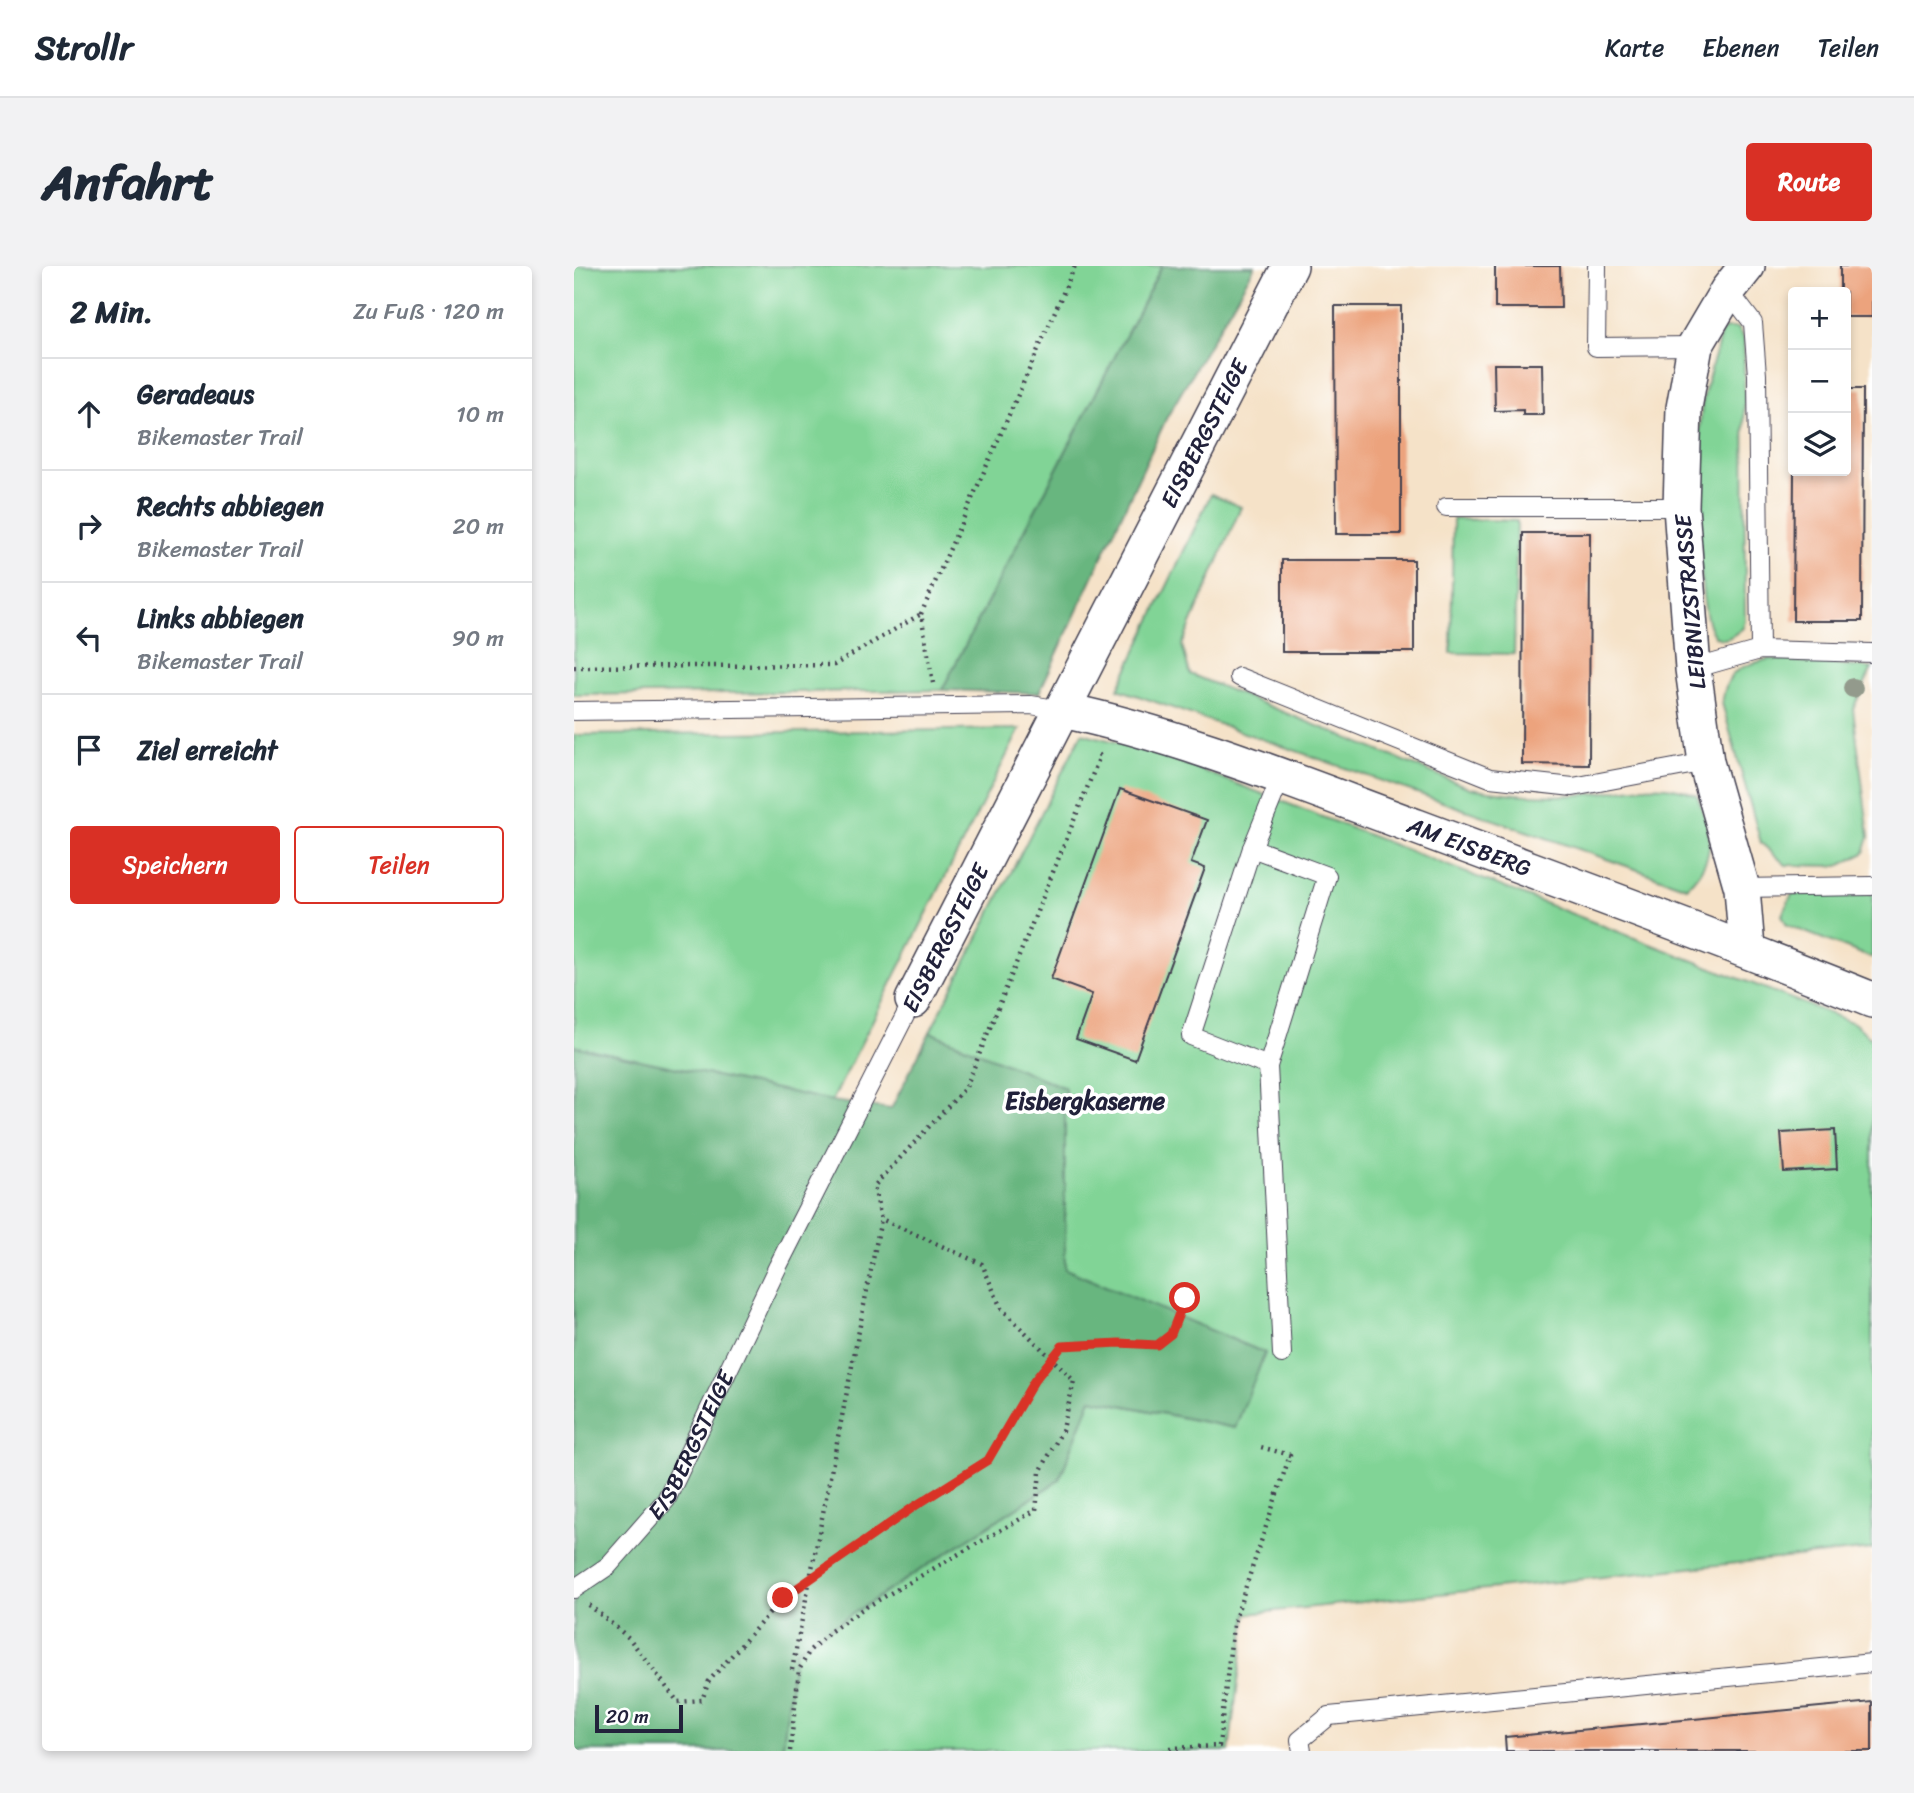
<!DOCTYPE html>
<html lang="de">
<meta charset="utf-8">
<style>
body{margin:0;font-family:Sriracha,sans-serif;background:#f2f2f3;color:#1f2937}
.controls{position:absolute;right:21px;top:21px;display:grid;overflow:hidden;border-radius:7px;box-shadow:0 4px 10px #0003}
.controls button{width:63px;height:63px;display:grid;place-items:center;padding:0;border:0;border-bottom:2px solid #e0e1e3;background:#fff;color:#1f2937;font:35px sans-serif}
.scale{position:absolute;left:21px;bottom:18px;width:88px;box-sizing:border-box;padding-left:7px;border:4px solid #22223b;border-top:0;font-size:19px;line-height:24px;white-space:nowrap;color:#22223b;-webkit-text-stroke:5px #fff;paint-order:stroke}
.stop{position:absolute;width:21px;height:21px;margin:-16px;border:5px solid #d93025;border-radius:50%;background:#fff}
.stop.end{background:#d93025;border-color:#fff;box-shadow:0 2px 7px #0008}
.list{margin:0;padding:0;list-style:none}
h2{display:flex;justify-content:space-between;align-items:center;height:91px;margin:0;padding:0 28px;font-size:30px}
h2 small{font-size:23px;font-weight:400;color:#747a83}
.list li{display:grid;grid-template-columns:46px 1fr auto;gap:21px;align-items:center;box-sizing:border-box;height:112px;padding:0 28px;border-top:2px solid #e0e1e3}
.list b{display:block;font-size:26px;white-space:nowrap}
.list p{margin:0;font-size:23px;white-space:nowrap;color:#747a83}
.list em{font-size:23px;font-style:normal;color:#747a83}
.actions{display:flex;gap:14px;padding:21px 28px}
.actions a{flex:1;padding:16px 0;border:2px solid #d93025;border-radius:7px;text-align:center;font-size:24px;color:#d93025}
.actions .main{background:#d93025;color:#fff}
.icon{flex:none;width:38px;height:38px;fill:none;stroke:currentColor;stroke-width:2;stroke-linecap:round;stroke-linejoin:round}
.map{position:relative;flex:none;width:1298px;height:1485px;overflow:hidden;border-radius:7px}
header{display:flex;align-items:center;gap:42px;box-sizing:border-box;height:98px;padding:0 35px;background:#fff;border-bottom:2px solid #e0e1e3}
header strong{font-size:33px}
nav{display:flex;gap:38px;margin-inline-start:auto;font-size:24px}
.intro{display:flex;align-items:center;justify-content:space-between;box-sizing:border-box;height:168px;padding:0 42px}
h1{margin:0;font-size:49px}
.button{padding:18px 32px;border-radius:7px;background:#d93025;color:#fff;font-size:24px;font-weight:700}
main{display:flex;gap:42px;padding:0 42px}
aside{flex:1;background:#fff;border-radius:7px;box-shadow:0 4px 10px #0003}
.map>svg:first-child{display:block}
</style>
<header>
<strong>Strollr</strong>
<nav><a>Karte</a><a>Ebenen</a><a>Teilen</a></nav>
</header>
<div class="intro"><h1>Anfahrt</h1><a class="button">Route</a></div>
<main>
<aside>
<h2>2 Min.<small>Zu Fuß · 120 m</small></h2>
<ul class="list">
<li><svg class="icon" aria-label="ahead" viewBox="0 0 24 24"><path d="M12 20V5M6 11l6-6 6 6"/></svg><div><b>Geradeaus</b><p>Bikemaster Trail</p></div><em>10 m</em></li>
<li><svg class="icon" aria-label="right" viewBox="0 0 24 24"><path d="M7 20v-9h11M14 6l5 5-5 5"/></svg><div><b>Rechts abbiegen</b><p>Bikemaster Trail</p></div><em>20 m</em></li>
<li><svg class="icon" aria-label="left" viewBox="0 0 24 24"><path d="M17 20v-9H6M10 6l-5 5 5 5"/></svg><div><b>Links abbiegen</b><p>Bikemaster Trail</p></div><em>90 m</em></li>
<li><svg class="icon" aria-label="arrive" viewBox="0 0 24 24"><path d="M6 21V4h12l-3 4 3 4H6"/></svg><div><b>Ziel erreicht</b></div></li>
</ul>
<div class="actions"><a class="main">Speichern</a><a>Teilen</a></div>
</aside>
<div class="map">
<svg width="1298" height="1485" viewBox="0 0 1298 1485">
<rect width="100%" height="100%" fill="#fff"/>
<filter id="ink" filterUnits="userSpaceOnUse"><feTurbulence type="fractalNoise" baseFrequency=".0143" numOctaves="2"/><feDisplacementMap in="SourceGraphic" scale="14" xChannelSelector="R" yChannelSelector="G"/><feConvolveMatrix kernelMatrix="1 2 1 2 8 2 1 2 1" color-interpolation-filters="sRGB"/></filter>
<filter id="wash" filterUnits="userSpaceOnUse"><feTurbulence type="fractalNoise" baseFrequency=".00686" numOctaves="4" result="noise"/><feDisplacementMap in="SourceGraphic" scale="28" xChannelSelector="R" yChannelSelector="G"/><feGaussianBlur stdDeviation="1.57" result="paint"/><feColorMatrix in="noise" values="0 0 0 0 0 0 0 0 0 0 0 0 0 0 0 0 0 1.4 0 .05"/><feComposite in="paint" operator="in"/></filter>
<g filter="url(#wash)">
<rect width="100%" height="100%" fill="#f5e2c8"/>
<g fill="#81d496" stroke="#527b68" stroke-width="2">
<path d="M 0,0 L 588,0 L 368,424 L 0,429 Z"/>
<path d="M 1152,62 L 1163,62 L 1170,73 L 1171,354 L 1169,362 C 1161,368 1151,378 1141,370 C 1120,351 1123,173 1128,140 C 1132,116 1141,91 1147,67 Z"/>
<path d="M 637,228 L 667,241 L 608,379 L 616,408 L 896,522 C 936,529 976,532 1016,528 C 1056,524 1084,513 1123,529 C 1138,567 1144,591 1113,621 L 544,423 Z"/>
<path d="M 879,253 L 943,255 L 940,388 L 877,387 Z"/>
<path d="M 1195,393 L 1298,402 L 1279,443 L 1295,571 L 1290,587 L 1265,600 L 1212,599 L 1187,577 L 1148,437 C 1153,404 1164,401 1195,393 Z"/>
<path d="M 446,463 L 258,835 L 0,780 L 0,469 Z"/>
<path d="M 508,467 L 583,487 L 1280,757 L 1298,773 L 1298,1283 L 673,1348 L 655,1485 L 208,1485 L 221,1385 L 485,1214 L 517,1133 L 661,1162 L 691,1087 L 491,1003 L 491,822 L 356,766 Z"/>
<path d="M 1218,628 L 1298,628 L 1298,692 L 1213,659 L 1208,649 Z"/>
</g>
<g fill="#68b67f" stroke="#456c5d" stroke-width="2">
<path d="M 588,0 L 681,0 L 593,151 L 465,427 L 368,424 Z"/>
<path d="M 356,766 L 491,822 L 491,1003 L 691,1087 L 661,1162 L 517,1133 L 485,1214 L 221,1385 L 208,1485 L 0,1485 L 0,780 L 258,835 L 317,843 Z"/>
</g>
<g id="blocks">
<g fill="#eca37d">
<path d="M 921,0 L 986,0 L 987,42 L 921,42 Z"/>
<path d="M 1266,0 L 1298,0 L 1298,51 L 1272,51 L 1272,26 L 1266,26 Z"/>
<path d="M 761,40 L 827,40 L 827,268 L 762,268 Z"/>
<path d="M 920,98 L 968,98 L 969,149 L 949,149 L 949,144 L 921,145 Z"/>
<path d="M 1272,123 L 1289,123 L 1288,355 L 1219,355 L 1220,205 L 1272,205 Z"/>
<path d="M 949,267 L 1016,267 L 1015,499 L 948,498 Z"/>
<rect x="708" y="294" width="132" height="92"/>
<path d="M 546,523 L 633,554 L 617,597 L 631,602 L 561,794 L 502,773 L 518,728 L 477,713 Z"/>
<path d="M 1261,864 L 1263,903 L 1210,906 L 1207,867 Z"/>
<path d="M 1298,1436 L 1298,1485 L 932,1485 L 931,1471 Z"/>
</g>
</g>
</g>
<g filter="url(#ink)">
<use href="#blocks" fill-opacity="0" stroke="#423f50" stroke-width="2"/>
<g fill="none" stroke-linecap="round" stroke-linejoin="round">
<defs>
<g id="service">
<path d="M 1023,0 L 1022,81 L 1121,80"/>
<path d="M 1154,24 L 1179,57 L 1183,109 L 1186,384"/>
<path d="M 872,241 L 1107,241"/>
<path d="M 1119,403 L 1186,384 L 1298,387"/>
<path d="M 665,411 L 916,512 L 999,521 L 1132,496"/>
<path d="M 0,445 L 457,439 L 488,444"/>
<path d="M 707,511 L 678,582 L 617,770 L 694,800 L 708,1088"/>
<path d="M 678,582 L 753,610 L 694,800"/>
<path d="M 1168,622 L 1298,620"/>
<path id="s1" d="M 0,1323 L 34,1300 L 92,1234 L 204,1000 L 339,734"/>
<path d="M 728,1485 L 726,1474 L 755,1450 L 1298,1397"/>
</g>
<g id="minor">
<path id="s2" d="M 488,444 C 610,470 726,518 843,561 C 995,618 1148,673 1298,734"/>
<path d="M 1173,683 L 1168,622 L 1132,496 L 1119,403 L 1107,241 L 1110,142 L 1121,80 L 1154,24 L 1173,0"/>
<path id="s3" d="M 339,734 L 716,0"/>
</g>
</defs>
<use href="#service" stroke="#423f50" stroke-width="20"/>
<use href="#minor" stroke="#423f50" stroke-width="38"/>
<g stroke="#423f50" stroke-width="4.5" stroke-dasharray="2 5" stroke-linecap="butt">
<path d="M 0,401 L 260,399 L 347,348"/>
<path d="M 359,417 L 347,348 L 501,0"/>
<path d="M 15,1339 L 55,1372 L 104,1436 L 128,1434 L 135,1415 L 209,1332 L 341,1240 L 414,1194 L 460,1115 L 488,1080 L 545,1077 L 583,1079 L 597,1068 L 611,1032"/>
<path d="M 218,1404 L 307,953"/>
<path d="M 596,1482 L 645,1480 L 659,1359 L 716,1189 L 683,1180"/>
<path d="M 216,1485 L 225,1404 L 236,1384 L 257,1365 L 287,1344 L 462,1244 L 466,1206 L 489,1163 L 500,1115 L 427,1042 L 408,998 L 307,953 L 300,920 L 392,821 L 526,490 L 522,485"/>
</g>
<use href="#service" stroke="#fff" stroke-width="18"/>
<use href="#minor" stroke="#fff" stroke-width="35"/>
</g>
<circle fill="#939a8c" cx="1279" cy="422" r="10"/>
</g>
<g fill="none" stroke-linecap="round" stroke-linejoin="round" filter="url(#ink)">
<path stroke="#d93025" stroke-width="9" d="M 209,1332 L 341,1240 L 414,1194 L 460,1115 L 488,1080 L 545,1077 L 583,1079 L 597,1068 L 611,1032"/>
</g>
<g text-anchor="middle" stroke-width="7" stroke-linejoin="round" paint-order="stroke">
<g font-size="23" fill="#22223b" stroke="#fff">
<text dy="8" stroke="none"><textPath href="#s3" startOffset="637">EISBERGSTEIGE</textPath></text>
<text transform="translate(1116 336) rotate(-95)" y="8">LEIBNIZSTRASSE</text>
<text dy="8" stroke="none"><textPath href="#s2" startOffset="430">AM EISBERG</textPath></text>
<text transform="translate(371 672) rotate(-63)" y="8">EISBERGSTEIGE</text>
<text dy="8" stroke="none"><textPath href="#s1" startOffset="189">EISBERGSTEIGE</textPath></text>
</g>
<g font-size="24" font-weight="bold" fill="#22223b" stroke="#fff">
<text x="511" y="843">Eisbergkaserne</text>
</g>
</g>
</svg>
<div class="controls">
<button>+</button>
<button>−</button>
<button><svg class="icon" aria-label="layers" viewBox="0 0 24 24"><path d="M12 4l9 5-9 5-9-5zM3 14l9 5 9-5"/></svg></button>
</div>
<div class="scale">20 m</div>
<div class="stop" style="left:611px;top:1032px"></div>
<div class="stop end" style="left:209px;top:1332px"></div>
</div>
</main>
